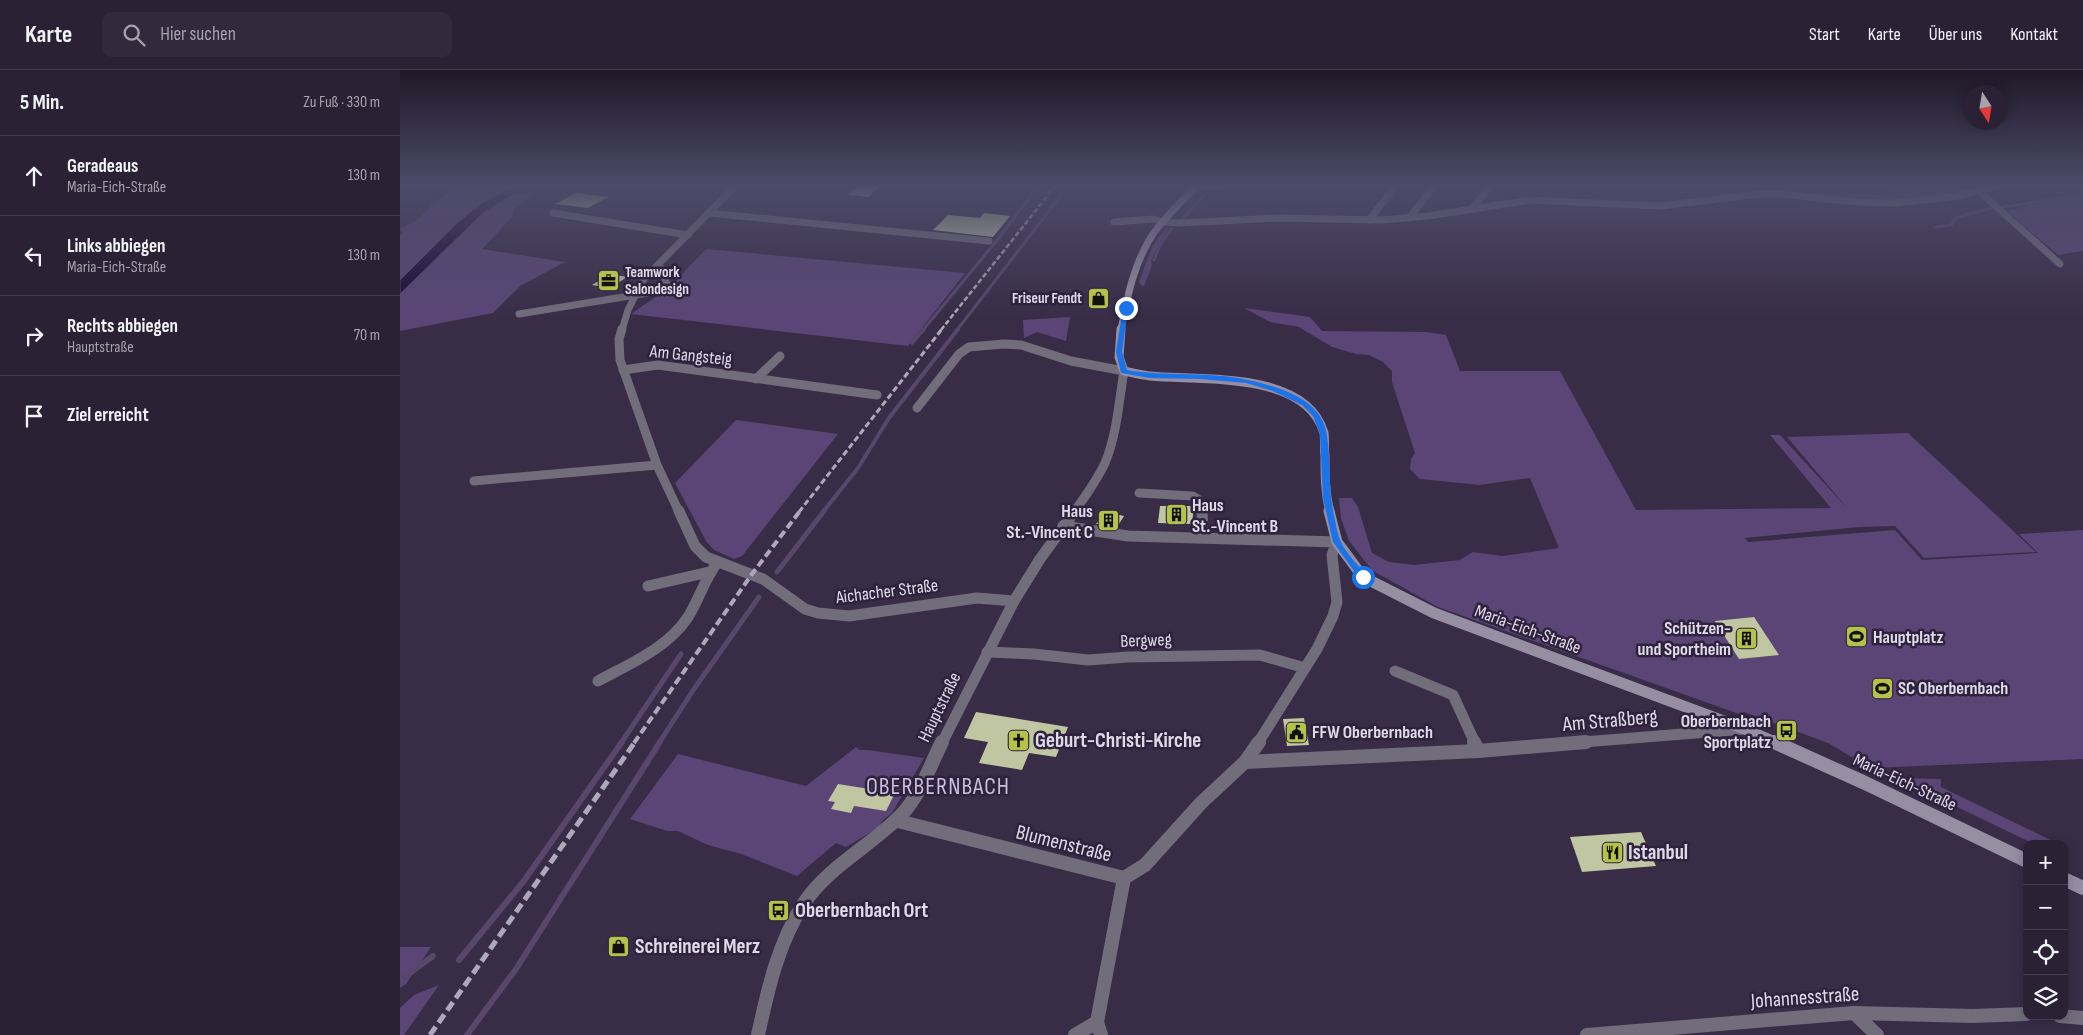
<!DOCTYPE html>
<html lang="de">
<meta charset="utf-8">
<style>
body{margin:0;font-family:"Sofia Sans Condensed",sans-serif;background:#32293d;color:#f1f3f6}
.controls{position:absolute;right:15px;bottom:15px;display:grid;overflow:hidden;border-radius:10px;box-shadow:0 2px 12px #0003}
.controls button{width:45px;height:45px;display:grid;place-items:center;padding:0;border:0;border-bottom:1px solid #463e50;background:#2a2135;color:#f1f3f6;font:25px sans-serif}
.compass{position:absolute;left:1563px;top:15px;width:45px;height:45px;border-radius:50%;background:#2a2135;box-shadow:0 2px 12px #0003;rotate:168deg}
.stop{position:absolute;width:15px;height:15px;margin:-11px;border:4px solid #1a73e8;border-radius:50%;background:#fff}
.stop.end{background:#1a73e8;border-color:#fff;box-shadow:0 1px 5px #0008}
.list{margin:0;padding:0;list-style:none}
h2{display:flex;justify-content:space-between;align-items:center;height:65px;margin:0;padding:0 20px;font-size:21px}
h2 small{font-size:16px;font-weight:400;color:#a5a3ad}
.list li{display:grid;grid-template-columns:32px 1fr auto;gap:15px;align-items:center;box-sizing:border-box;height:80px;padding:0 20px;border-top:1px solid #463e50}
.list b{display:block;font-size:19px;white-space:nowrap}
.list p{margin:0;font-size:16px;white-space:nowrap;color:#a5a3ad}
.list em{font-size:16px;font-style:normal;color:#a5a3ad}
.icon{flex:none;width:28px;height:28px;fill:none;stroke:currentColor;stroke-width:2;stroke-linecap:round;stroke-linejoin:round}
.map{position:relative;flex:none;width:1683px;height:965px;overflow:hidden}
header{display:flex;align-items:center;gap:30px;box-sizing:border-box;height:70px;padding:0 25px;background:#2a2135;border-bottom:1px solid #463e50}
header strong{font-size:24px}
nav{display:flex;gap:28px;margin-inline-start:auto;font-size:18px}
.search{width:350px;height:45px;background:#32293d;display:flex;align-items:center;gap:12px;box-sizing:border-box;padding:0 18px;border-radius:10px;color:#a5a3ad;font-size:19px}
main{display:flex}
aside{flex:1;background:#2a2135}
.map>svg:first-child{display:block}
</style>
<header>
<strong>Karte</strong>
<div class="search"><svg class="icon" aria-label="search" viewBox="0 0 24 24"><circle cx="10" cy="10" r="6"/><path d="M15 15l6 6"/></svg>Hier suchen</div>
<nav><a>Start</a><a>Karte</a><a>Über uns</a><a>Kontakt</a></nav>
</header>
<main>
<aside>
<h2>5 Min.<small>Zu Fuß · 330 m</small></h2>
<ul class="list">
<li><svg class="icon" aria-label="ahead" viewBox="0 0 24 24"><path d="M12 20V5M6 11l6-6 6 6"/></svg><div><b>Geradeaus</b><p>Maria-Eich-Straße</p></div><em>130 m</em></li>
<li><svg class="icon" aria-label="left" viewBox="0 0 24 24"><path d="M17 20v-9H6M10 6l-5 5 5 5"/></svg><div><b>Links abbiegen</b><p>Maria-Eich-Straße</p></div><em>130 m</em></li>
<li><svg class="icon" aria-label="right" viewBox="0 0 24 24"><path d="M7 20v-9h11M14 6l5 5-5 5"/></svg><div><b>Rechts abbiegen</b><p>Hauptstraße</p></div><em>70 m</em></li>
<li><svg class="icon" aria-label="arrive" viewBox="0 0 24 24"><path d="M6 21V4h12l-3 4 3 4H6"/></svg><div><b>Ziel erreicht</b></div></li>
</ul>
</aside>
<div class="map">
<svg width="1683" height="965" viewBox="0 0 1683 965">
<rect width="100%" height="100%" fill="#382c47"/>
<g fill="#5a4576">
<path d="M 51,115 L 115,115 L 80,134 L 57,153 L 0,210 L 0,166 L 3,163 L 0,159 L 17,150 L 32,136 L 30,134 L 54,120 L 56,116 Z"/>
<path d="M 1485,115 L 1530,115 L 1568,120 L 1567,122 C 1516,131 1477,130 1427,127 L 1424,122 L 1481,125 L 1489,123 Z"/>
<path d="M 135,122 L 113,141 L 113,146 L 82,179 L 165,192 L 120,216 L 93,243 L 0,261 L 0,224 L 83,143 L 110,125 Z"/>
<path d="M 1683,123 L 1683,181 L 1658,185 L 1607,141 Z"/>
<path d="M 769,157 L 751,190 L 752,195 L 744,216 L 741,215 L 739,212 L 752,177 L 766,158 Z"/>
<path d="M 306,179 L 565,203 L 508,276 L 231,244 L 270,217 Z"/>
<path d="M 844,238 L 910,247 L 922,261 L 1027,262 L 1046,265 L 1060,301 L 1160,301 L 1236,440 L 1431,438 L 1370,365 L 1380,365 L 1448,439 L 1387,367 L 1508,363 L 1636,482 L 1524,488 L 1495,456 L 1459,457 L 1345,468 L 1348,472 L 1495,460 L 1522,490 L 1638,483 L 1619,464 L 1683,460 L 1683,689 L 1470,698 L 1428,673 L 1344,642 L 1342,645 L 1038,537 L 973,501 L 964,490 L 949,471 L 941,448 L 939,428 L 952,428 L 958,437 L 972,483 L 989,492 L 1014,495 L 1060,490 L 1073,482 L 1102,486 L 1159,478 L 1130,408 L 1079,415 L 1020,409 L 1010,399 L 1011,389 L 1015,383 L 992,312 L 992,301 L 983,292 L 969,285 L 956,284 L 932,277 L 899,257 L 870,252 Z"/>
<path d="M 670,247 L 666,271 L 637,262 L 624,268 L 623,250 Z"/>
<path d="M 336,350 L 438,364 L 342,486 L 334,489 L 314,480 L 306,471 L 275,413 Z"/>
<path d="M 456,677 L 460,680 L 468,680 L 524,688 L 492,743 L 483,750 L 478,758 L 446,777 L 436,773 L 397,806 L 341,784 L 308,775 L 278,761 L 267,761 L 230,749 L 278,684 L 406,716 Z"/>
<path d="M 1497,708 L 1541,709 L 1541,717 L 1659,774 L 1634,774 Z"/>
<path d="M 0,877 L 31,877 L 6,914 L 0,918 Z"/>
<path d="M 39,915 L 4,965 L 0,965 L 0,938 L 14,925 Z"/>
</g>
<path fill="#1e0734" stroke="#58466b" d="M 115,115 L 129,115 L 83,143 L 0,224 L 0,210 L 57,153 L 80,134 Z"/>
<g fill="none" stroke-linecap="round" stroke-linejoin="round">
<g stroke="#58466b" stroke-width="3">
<path d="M 1604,137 L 1673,126 L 1683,121"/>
<path d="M 782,149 L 809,120"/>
<path d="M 1536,157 L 1551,155 L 1558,147 L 1592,138"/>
<path d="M 754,190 L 759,177 L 771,159"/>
<path d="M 523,260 L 598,169 L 639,115"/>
<path d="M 557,260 L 669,115"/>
</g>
<g stroke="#58466b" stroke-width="4">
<path d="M 512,273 L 524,259"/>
<path d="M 423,442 L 458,398 L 489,348 L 558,259"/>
</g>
<g stroke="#58466b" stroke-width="5">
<path d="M 377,502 L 424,441"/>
<path d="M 221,673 L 281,584"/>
<path d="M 259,673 L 294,619 L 359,527"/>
</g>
<g stroke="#58466b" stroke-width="6">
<path d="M 59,890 L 123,812 L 222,672"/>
<path d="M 0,910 L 33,886"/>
<path d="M 67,965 L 116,899 L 260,672"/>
</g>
</g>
<g fill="#c0c6a2">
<path d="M 460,115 L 481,115 L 468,127 L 448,125 Z"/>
<path d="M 176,123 L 208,127 L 188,138 L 155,134 Z"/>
<path d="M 584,143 L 610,146 L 593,167 L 533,160 L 548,145 L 580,148 Z"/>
<path d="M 210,204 L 227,207 L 210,218 L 192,215 Z"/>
<path d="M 692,224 L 706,224 L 702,238 L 688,237 Z"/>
<path d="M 760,436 L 794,436 L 792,454 L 758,453 Z"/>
<path d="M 705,442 L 724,446 L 717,457 L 696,454 Z"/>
<path d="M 1354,547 L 1379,585 L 1339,589 L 1315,551 Z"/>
<path d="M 576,642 L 668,657 L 656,687 L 629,683 L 622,700 L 579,693 L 588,672 L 564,668 Z"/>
<path d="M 904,648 L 909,675 L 887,676 L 883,649 Z"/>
<path d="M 438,714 L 495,723 L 486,741 L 454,736 L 451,743 L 431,739 L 435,732 L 428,731 Z"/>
<path d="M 1241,762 L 1256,796 L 1182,802 L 1170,767 Z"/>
</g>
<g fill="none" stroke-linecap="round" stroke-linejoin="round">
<g stroke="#726d7b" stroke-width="7">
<path d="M 799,115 L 826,115"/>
<path d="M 1580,122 L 1660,194"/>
<path d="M 1072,139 L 1091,115"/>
<path d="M 153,143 L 288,165"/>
<path d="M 309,143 L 589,171"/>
<path d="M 1009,148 L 1035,115"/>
<path d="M 969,150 L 993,119"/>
<path d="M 714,152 L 753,149 L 763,152 L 780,153 L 879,148 L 981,150 L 1028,146 L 1130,130 L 1260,136 L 1359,124 L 1381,124 L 1457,132 L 1496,133 L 1558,126 L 1600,115"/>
<path d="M 119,244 L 260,221 L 267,214 L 259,194"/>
<path d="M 222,260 L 228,240 L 243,210 L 336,115"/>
</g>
<g stroke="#726d7b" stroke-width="9">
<path d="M 222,259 L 219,269 L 220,290 L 257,395 L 279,442"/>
<path d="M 223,300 L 258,295 L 477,325"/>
<path d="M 356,309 L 380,286"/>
<path d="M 517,338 L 559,284 L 569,277 L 604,274 L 621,275 L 671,291 L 724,301"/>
<path d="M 74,411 L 257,395"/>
<path d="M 739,423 L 793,426 L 798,429 L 802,442"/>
</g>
<g stroke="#726d7b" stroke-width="11">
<path d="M 279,441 L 295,476 L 306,487 L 363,509 L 405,539 L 418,543 L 449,546 L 577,528 L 614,531"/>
<path d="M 802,441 L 803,468"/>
<path d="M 663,456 L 728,466 L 937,472 L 932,485 L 937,532 L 933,546 L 917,579 L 858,673"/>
<path d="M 248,516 L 309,502"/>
<path d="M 587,582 L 634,584 L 688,590 L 728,587 L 860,585 L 905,598"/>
<path d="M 995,601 L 1053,625 L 1075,673"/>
<path d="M 198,611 C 229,594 268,578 288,547 C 299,530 304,510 317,493"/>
<path d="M 1171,673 L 1345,659"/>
</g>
<g stroke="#726d7b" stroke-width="14">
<path d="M 1074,672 L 1078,681"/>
<path d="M 845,692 L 1078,681 L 1186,672"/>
<path d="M 498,751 L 724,808 L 697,952 L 701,965"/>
<path d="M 724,808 L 745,795 L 801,733 L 845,692 L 859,672"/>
<path d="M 1454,943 L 1477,965"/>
<path d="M 1660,946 L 1683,948"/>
<path d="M 675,965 L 697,952"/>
<path d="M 1187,965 L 1454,943 L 1573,946 L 1627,944"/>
</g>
<path stroke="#726d7b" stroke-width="9" d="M 674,442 C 685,427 697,410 705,393 C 717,364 719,331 724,301"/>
<path stroke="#726d7b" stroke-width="11" d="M 542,673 L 614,531 L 640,489 L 675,441"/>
<path stroke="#726d7b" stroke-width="14" d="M 358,965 C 368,919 378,873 404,833 C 429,796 471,776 502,744 C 520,725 530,696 542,672"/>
<path stroke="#968ea3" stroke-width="7" d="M 721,260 C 727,228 734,192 753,164 C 766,146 782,131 798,115"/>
<path stroke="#968ea3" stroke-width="9" d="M 721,259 L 719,287 L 724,301 C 733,303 741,305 750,306 C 800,311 906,300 924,363 C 925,370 924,379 925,386 C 925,405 925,424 930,442"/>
<path stroke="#968ea3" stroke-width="11" d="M 929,441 L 937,472 L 963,507 L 1034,543 L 1345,659 L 1377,673"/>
<g stroke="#968ea3" stroke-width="14">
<path d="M 1374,672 L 1463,712 L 1627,791"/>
<path d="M 1664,809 L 1683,818"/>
</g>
<path stroke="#afa7bb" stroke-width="2.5" stroke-dasharray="5 2.5" stroke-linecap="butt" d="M 541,260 L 656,115"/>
<path stroke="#afa7bb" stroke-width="3" stroke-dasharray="6 3" stroke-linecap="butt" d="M 399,442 L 542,259"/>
<path stroke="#afa7bb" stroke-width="4" stroke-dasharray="8 4" stroke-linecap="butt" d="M 234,673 L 352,504 L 400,441"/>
<path stroke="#afa7bb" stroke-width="5" stroke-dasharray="10 5" stroke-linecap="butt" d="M 30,965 L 235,672"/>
</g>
<linearGradient id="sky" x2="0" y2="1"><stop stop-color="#1f1827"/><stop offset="0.46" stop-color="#4d4b69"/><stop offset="1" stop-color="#4d4b69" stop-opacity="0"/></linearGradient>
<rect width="1683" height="250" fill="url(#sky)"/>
<path fill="#1a73e8" d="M 726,237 L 728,238 L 722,282 L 727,300 C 767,307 808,301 848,310 C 879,317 923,329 927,366 C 931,393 928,419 934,446 C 936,454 937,464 941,472 C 946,483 958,495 966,505 L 966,509 L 960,509 L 933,472 L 923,428 L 920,364 L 913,346 L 902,335 L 873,321 L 846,313 L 800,309 L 750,308 L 721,303 L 716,282 L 723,238 Z"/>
<defs>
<symbol id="office-square" viewBox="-11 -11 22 22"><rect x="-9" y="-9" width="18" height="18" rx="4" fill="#b4c24a" stroke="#2e223c"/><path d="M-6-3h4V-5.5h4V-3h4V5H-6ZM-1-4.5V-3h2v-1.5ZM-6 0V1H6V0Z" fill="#111"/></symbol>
<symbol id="shop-square" viewBox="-11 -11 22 22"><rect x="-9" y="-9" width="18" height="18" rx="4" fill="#b4c24a" stroke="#2e223c"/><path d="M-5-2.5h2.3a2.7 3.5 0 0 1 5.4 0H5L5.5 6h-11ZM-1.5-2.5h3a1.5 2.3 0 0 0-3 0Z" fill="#111"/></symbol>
<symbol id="building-square" viewBox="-11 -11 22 22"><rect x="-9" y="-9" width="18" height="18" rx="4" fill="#b4c24a" stroke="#2e223c"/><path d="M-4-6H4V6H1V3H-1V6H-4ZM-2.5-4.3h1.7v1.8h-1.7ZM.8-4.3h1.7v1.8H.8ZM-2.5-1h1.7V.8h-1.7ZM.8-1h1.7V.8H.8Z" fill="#111"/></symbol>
<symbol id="stadium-square" viewBox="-11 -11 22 22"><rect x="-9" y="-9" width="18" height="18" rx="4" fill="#b4c24a" stroke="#2e223c"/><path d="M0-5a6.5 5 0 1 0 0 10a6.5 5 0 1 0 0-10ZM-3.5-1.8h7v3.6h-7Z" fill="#111"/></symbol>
<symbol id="bus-square" viewBox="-11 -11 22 22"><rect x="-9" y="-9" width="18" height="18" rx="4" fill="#b4c24a" stroke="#2e223c"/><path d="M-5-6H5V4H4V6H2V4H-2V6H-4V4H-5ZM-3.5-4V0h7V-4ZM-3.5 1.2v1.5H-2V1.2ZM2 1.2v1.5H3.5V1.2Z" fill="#111"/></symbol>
<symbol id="civic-square" viewBox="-11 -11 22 22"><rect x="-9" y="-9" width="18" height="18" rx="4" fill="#b4c24a" stroke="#2e223c"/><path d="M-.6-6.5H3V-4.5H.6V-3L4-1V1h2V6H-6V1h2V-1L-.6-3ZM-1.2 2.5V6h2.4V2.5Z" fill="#111"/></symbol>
<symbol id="church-square" viewBox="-11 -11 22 22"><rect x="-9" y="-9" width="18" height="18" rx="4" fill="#b4c24a" stroke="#2e223c"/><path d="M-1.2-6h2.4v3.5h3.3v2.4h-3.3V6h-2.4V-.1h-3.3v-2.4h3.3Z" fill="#111"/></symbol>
<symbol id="restaurant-square" viewBox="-11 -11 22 22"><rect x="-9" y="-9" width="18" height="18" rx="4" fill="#b4c24a" stroke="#2e223c"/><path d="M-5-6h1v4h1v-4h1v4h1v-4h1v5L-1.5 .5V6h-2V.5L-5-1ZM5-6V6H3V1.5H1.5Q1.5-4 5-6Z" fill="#111"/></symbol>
</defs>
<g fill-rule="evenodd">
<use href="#office-square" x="196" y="198" width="25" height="25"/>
<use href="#shop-square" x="686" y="216" width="25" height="25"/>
<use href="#building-square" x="764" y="432" width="25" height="25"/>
<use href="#building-square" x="696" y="438" width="25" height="25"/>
<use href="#stadium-square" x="1444" y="554" width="25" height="25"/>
<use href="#building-square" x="1334" y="556" width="25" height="25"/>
<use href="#stadium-square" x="1470" y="606" width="25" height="25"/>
<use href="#bus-square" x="1374" y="648" width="25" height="25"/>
<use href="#civic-square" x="884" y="650" width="25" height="25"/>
<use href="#church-square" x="606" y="658" width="25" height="25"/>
<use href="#restaurant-square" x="1200" y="770" width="25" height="25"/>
<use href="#bus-square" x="366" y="828" width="25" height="25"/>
<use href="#shop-square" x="206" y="864" width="25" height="25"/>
</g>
<g text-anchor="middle" stroke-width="5" stroke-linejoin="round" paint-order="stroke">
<g font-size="15" font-weight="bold" fill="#e0d9ea" stroke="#2e223c" text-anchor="start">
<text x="225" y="207">Teamwork<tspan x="225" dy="17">Salondesign</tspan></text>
<text x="682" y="233" text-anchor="end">Friseur Fendt</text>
</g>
<g font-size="18" fill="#e0d9ea" stroke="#2e223c">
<text transform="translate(291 285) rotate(6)" y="6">Am Gangsteig</text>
<text transform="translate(487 521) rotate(-7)" y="6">Aichacher Straße</text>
<text transform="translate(1128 559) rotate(20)" y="6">Maria-Eich-Straße</text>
<text transform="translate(746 570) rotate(-2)" y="6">Bergweg</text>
<text transform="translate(539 637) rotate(-64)" y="6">Hauptstraße</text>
<text transform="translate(1505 712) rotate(25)" y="6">Maria-Eich-Straße</text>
</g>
<g font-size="18" font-weight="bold" fill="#e0d9ea" stroke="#2e223c" text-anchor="start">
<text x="792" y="441">Haus<tspan x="792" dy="21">St.-Vincent B</tspan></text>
<text x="693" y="447" text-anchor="end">Haus<tspan x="693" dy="21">St.-Vincent C</tspan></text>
<text x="1331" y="564" text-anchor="end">Schützen-<tspan x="1331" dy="21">und Sportheim</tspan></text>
<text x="1473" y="573">Hauptplatz</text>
<text x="1498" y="624">SC Oberbernbach</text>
<text x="1371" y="657" text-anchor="end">Oberbernbach<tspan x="1371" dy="21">Sportplatz</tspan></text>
<text x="912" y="668">FFW Oberbernbach</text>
</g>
<g font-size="21" fill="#e0d9ea" stroke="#2e223c">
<text transform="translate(1210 650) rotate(-5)" y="7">Am Straßberg</text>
<text transform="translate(664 773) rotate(14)" y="7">Blumenstraße</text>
<text transform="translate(1405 927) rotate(-4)" y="7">Johannesstraße</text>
</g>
<g font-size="21" font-weight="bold" fill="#e0d9ea" stroke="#2e223c" text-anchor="start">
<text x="635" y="677">Geburt-Christi-Kirche</text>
<text x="1228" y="789">Istanbul</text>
<text x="395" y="847">Oberbernbach Ort</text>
<text x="235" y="883">Schreinerei Merz</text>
</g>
<g font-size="24" letter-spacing="1" fill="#cbbedf" stroke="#2e223c">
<text x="538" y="724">OBERBERNBACH</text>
</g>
</g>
</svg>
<div class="controls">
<button>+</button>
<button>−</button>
<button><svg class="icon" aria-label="locate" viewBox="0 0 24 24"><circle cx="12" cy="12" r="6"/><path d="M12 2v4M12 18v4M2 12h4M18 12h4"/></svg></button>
<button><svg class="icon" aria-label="layers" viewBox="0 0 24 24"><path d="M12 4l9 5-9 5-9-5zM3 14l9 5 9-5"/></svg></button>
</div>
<svg class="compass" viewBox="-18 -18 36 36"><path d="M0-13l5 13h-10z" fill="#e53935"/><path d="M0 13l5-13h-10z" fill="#a5a3ad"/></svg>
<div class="stop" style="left:963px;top:507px"></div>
<div class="stop end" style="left:726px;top:238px"></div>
</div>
</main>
